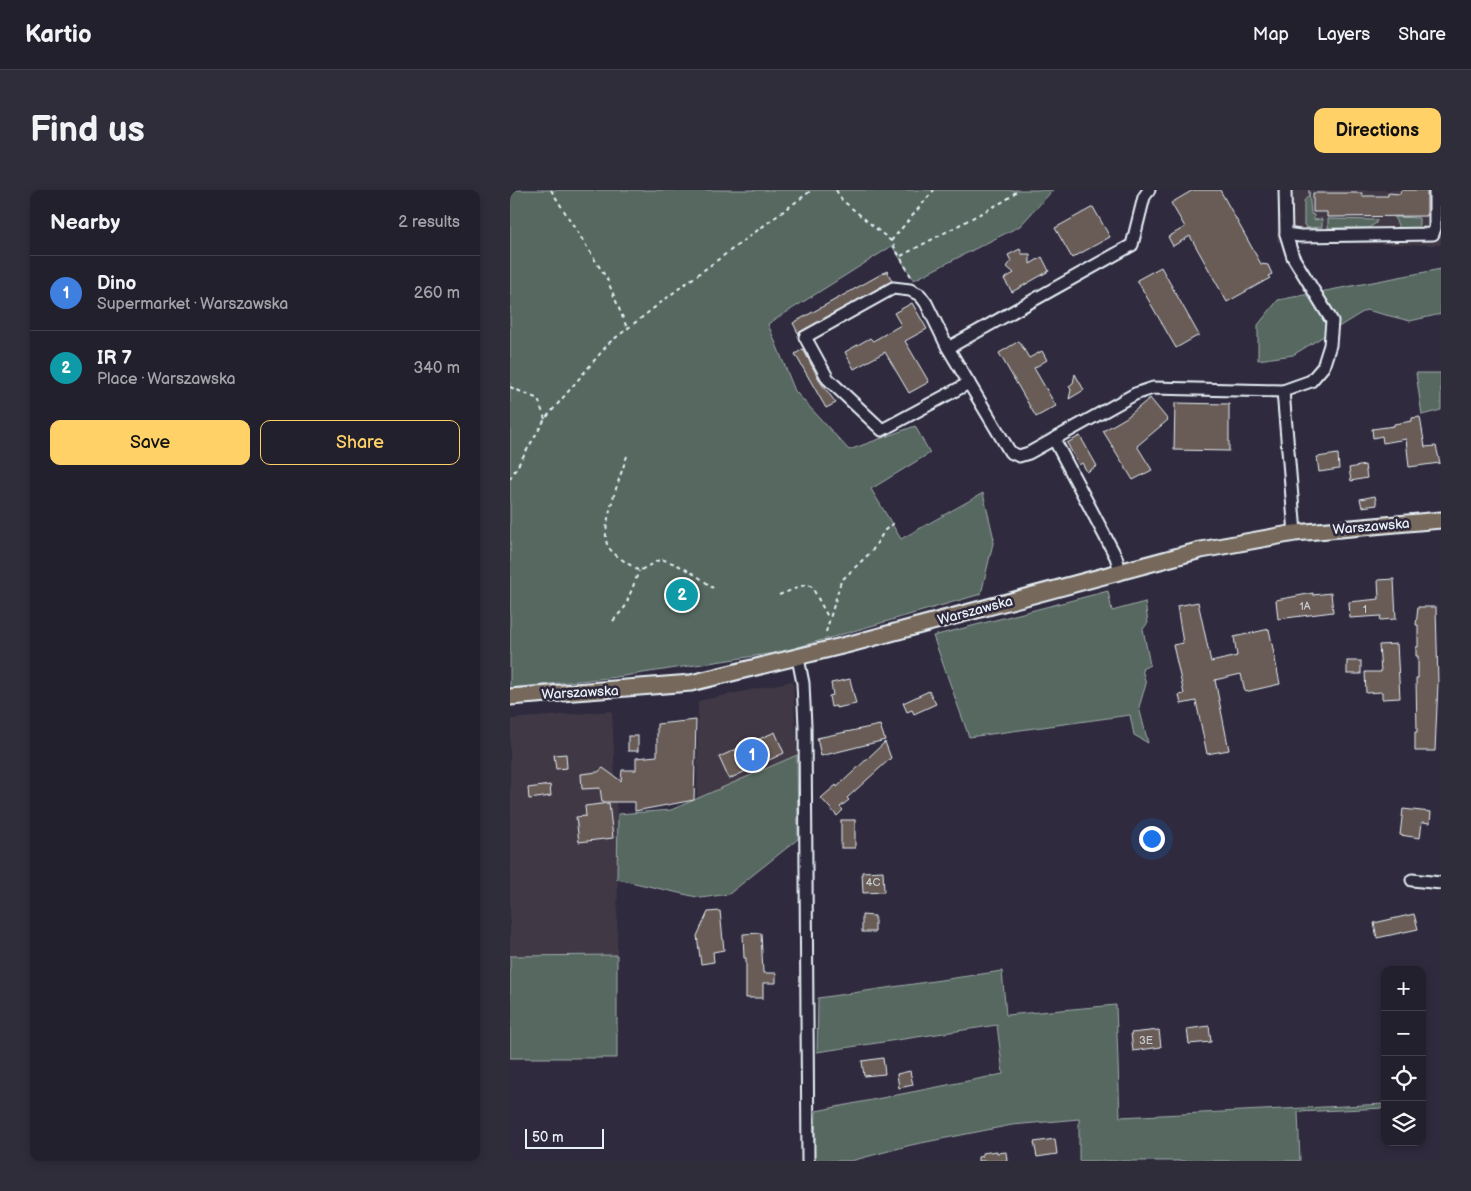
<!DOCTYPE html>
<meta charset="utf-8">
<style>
body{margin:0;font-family:"Balsamiq Sans",sans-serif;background:#2f2d3a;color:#f1f3f6}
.controls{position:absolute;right:15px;bottom:15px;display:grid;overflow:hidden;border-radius:10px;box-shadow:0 2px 8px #0003}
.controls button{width:45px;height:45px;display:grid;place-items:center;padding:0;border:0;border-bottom:1px solid #403e4a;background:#23202e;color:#f1f3f6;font:25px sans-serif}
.scale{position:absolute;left:15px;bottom:12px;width:79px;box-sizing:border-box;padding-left:5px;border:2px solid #e8f1f8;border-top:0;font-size:14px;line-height:18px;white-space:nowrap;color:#e8f1f8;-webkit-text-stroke:4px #2f2a3d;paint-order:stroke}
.you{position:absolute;left:641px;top:648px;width:18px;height:18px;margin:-12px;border:4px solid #fff;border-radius:50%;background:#1a73e8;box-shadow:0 0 0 8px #1a73e833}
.badge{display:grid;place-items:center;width:32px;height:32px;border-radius:50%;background:#ffd166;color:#fff;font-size:16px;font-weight:700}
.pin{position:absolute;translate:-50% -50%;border:2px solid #fff;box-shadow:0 1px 5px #0006}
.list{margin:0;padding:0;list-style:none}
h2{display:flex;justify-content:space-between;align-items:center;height:65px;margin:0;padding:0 20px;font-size:21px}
h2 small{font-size:16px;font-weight:400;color:#a3a3aa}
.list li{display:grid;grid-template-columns:32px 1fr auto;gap:15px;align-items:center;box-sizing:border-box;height:75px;padding:0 20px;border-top:1px solid #403e4a}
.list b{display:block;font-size:19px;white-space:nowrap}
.list p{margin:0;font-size:16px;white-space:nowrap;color:#a3a3aa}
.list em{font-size:16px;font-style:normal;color:#a3a3aa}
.actions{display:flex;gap:10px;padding:15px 20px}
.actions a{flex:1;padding:11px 0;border:1px solid #ffd166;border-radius:10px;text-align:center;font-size:18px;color:#ffd166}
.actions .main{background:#ffd166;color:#111}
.icon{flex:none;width:28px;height:28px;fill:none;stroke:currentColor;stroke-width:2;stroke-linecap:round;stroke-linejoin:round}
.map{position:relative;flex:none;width:931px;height:971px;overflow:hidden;border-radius:10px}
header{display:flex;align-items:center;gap:30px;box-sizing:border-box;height:70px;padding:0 25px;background:#23202e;border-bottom:1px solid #403e4a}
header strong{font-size:24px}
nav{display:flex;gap:28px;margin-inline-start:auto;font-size:18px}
.intro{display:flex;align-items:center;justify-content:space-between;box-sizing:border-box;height:120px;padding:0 30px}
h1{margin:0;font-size:35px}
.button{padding:12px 22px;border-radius:10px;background:#ffd166;color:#111;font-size:18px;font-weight:700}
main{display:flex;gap:30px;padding:0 30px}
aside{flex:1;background:#23202e;border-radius:10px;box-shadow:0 2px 8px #0003}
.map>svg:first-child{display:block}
</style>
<header>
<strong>Kartio</strong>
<nav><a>Map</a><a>Layers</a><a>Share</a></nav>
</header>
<div class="intro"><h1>Find us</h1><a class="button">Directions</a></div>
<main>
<aside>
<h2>Nearby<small>2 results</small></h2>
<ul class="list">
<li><span class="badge" style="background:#3f7fe0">1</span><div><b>Dino</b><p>Supermarket · Warszawska</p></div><em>260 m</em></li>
<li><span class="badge" style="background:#0f9aa8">2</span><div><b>IR 7</b><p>Place · Warszawska</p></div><em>340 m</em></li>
</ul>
<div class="actions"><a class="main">Save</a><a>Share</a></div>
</aside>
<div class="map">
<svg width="931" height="971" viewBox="0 0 931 971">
<rect width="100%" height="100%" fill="#2f2a3d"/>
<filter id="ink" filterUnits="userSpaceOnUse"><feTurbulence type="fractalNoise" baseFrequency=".02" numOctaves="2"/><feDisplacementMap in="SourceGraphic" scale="10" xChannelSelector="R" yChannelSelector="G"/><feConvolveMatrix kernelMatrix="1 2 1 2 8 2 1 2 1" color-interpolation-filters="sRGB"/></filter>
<g filter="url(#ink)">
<g fill="#403945">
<path d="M 768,0 L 931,0 L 931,55 L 767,52 Z"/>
<path d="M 283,491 L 287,565 L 187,610 L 188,511 Z"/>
<path d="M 102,521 L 108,651 L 107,765 L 0,766 L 0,529 Z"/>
</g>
<g fill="#576861" stroke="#a0acac">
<path d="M 0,0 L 543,0 L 510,36 L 404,90 L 382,56 L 258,134 L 285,201 L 339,260 L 405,236 L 420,263 L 361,299 L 391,349 L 473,303 L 484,349 L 471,404 L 271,462 L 107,487 L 0,498 Z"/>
<path d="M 799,0 L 801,24 L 804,25 L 804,30 L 812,29 L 812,37 L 797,38 L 794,35 L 794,11 L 799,5 Z"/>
<path d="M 884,27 L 909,28 L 909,39 L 890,39 Z"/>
<path d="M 818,29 L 867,30 L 866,33 L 859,38 L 818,38 Z"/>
<path d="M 931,79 L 931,124 L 900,131 L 856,120 L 783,165 L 748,170 L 748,135 L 768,110 Z"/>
<path d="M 906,183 L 931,183 L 931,220 L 912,225 Z"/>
<path d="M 598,401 L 602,421 L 635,412 L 638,433 L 633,439 L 640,475 L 632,479 L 636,494 L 629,517 L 638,553 L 624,545 L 620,525 L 459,547 L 423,446 Z"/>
<path d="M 287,565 L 288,649 L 219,704 L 191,708 L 107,689 L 108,624 L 161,620 Z"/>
<path d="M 107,765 L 107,868 L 0,868 L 0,766 Z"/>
<path d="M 492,781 L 496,825 L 606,815 L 610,927 L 875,914 L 875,918 L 788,922 L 790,971 L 569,971 L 569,929 L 502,935 L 401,955 L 341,971 L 304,971 L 306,921 L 493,884 L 487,835 L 307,862 L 308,808 Z"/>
</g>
<g fill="#695b57" stroke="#e8f1f8">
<path d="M 683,0 L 710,0 L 751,74 L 758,75 L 762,84 L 758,86 L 760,88 L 717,112 L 680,46 L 663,56 L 658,47 L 675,37 L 661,13 Z"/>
<path d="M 891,0 L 917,0 L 917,26 L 817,27 L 817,22 L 803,22 L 803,3 L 852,3 L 852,6 L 878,6 L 878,3 L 890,4 Z"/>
<path d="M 583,17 L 600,47 L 562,68 L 545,38 Z"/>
<path d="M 510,59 L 512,64 L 520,64 L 520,74 L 532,67 L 539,81 L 502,102 L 494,89 L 504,83 L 497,77 L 501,71 L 498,65 Z"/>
<path d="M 651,77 L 689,145 L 666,158 L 627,90 Z"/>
<path d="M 377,81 L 382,91 L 288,143 L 283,133 Z"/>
<path d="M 402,113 L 417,139 L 395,151 L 419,192 L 399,203 L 375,162 L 344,179 L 335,162 L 360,148 L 363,151 L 391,135 L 384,123 Z"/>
<path d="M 509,151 L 519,168 L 532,161 L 537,170 L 524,178 L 546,216 L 526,227 L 489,163 Z"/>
<path d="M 293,159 L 311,193 L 326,213 L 316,218 L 285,164 Z"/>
<path d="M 565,184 L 574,200 L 559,209 L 561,200 L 559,196 L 563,193 Z"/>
<path d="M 640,208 L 658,230 L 627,256 L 642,280 L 623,290 L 593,241 L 617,227 Z"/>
<path d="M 665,213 L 719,214 L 719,261 L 664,260 Z"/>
<path d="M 910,227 L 915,257 L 926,256 L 930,273 L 899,277 L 896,249 L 873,253 L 872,246 L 863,248 L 862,239 L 884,236 L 884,234 L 902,231 L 902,228 Z"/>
<path d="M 570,246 L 587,276 L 577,282 L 572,273 L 569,275 L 557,253 Z"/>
<path d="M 828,264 L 829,279 L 809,282 L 807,267 Z"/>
<path d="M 855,275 L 857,288 L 841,291 L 839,278 Z"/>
<path d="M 865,306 L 867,315 L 852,317 L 850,309 Z"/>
<path d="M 884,389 L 886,429 L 870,430 L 871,426 L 840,428 L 839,412 L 869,409 L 868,390 Z"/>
<path d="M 803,403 L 803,405 L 821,403 L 823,422 L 768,429 L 766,410 Z"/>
<path d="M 688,412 L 701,472 L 727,466 L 724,447 L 759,439 L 770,494 L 735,502 L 731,484 L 705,490 L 719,560 L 697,564 L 686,511 L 671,514 L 669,505 L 674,504 L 663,455 L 673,453 L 667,416 Z"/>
<path d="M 908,417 L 926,417 L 928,493 L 925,561 L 905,561 L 905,542 L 907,542 L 906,488 L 908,488 L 908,466 L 906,466 L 906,457 L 908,457 L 908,435 L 906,435 Z"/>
<path d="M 887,454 L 890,508 L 872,509 L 872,502 L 856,503 L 855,482 L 871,482 L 869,455 Z"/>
<rect x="837" y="471" width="14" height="13"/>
<path d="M 340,489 L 346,514 L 326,518 L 326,516 L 321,517 L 319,506 L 323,505 L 321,493 Z"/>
<path d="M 419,501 L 426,514 L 404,524 L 402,520 L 397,522 L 393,513 Z"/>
<path d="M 186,530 L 184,610 L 125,621 L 125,612 L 92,612 L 90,598 L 72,599 L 71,584 L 88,582 L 93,578 L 111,591 L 112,580 L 126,580 L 126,568 L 147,566 L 147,534 Z"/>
<path d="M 370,535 L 375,550 L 311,566 L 307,548 Z"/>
<path d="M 265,542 L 274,563 L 219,589 L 209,567 Z"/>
<rect x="118" y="546" width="10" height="15"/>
<path d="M 375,552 L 381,568 L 337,608 L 339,610 L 330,617 L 333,620 L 327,626 L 311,608 L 326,595 L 327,597 Z"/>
<path d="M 56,564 L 57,578 L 46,579 L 44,565 Z"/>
<path d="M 40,595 L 41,606 L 19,609 L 18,598 Z"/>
<path d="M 99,613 L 103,648 L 69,652 L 66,627 L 76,626 L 75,616 Z"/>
<path d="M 893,619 L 921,622 L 920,633 L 912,632 L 910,648 L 890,645 Z"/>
<rect x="331" y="630" width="14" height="28"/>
<path d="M 373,681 L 374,702 L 353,703 L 352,682 Z"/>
<path d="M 210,721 L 214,760 L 203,762 L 204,772 L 191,774 L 187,746 L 198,722 Z"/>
<path d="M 904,724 L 908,739 L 867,748 L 864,733 Z"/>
<path d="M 352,725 L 365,726 L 365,742 L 352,742 Z"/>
<path d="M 251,743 L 253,783 L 266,783 L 266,793 L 253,793 L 253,808 L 236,808 L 236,768 L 234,768 L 233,744 Z"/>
<path d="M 699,836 L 701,852 L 679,854 L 677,839 Z"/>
<path d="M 649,840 L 651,857 L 623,861 L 621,843 Z"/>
<path d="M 373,868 L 375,884 L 354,886 L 352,871 Z"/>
<path d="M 400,881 L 403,895 L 389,898 L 387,884 Z"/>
<path d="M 545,949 L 547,964 L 527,967 L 524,952 Z"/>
<path d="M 487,961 L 487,963 L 496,962 L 497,971 L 468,971 L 468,967 L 472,966 L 472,963 Z"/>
</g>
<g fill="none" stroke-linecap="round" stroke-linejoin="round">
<defs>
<g id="minor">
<path d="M 639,0 L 634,7 L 622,55 L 438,158 L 500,262 L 509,266 L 519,263 L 625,204 L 643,198 L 773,201"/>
<path d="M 775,0 L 776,44 L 783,67 L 822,131 L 820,155 L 813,177 L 801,191 L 773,201 L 785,343"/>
<path d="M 776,44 L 790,46 L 923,44 L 925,38 L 925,0"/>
<path d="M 438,158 L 416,113 L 410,105 L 400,100 L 383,98 L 295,147 L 318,189 L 372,240 L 459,193"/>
<path d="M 544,249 L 606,367 L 610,381"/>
<path d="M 288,468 L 293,493 L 295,536 L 298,971"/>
<path d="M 902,690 L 931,693"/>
</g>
<path id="major" d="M 0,507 L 181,493 L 340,454 L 691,360 L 785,343 L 931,330"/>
</defs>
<use href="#minor" stroke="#e8f1f8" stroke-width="15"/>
<use href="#major" stroke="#e8f1f8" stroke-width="19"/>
<g stroke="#e8f1f8" stroke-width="2" stroke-dasharray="4 4" stroke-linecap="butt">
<path d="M 41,0 L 97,89 L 117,138"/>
<path d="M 326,0 L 332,10 L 381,51 L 403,90"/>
<path d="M 381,51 L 424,0"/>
<path d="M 391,66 L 496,10 L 508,0"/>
<path d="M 0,197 L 28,209 L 35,229"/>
<path d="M 117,266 C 111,284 91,337 97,354 C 101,365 120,374 129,381 L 151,369 C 171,375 187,385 203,398"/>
<path d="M 0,289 L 35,229 L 99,153 L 167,100 L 302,0"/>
<path d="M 269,405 L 297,394 L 302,397 L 319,429"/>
<path d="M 103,431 L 115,417 L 129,381"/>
<path d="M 316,442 L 331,391 L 362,361 L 375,340 L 384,333"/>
</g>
<use href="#minor" stroke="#2f2a3d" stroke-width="11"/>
<use href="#major" stroke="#76695c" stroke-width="15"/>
</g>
</g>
<g text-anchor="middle" stroke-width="5" stroke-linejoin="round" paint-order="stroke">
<g font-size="11" fill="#c8ccd0">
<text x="795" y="420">1A</text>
<text x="855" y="423">1</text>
<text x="363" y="696">4C</text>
<text x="636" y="854">3E</text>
</g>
<g font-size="14" fill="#e8f1f8" stroke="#2f2a3d">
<text transform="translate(861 336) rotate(-5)" y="5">Warszawska</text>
<text transform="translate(465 420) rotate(-15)" y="5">Warszawska</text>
<text transform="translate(70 502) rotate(-3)" y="5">Warszawska</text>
</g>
</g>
</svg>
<div class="controls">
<button>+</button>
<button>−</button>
<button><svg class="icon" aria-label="locate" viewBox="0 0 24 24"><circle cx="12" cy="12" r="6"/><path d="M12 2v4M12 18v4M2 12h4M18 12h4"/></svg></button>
<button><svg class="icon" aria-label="layers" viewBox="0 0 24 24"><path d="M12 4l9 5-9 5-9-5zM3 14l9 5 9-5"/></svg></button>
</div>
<div class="scale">50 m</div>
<div class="you"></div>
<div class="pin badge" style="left:242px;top:565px;background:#3f7fe0">1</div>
<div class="pin badge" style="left:172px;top:405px;background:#0f9aa8">2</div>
</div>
</main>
